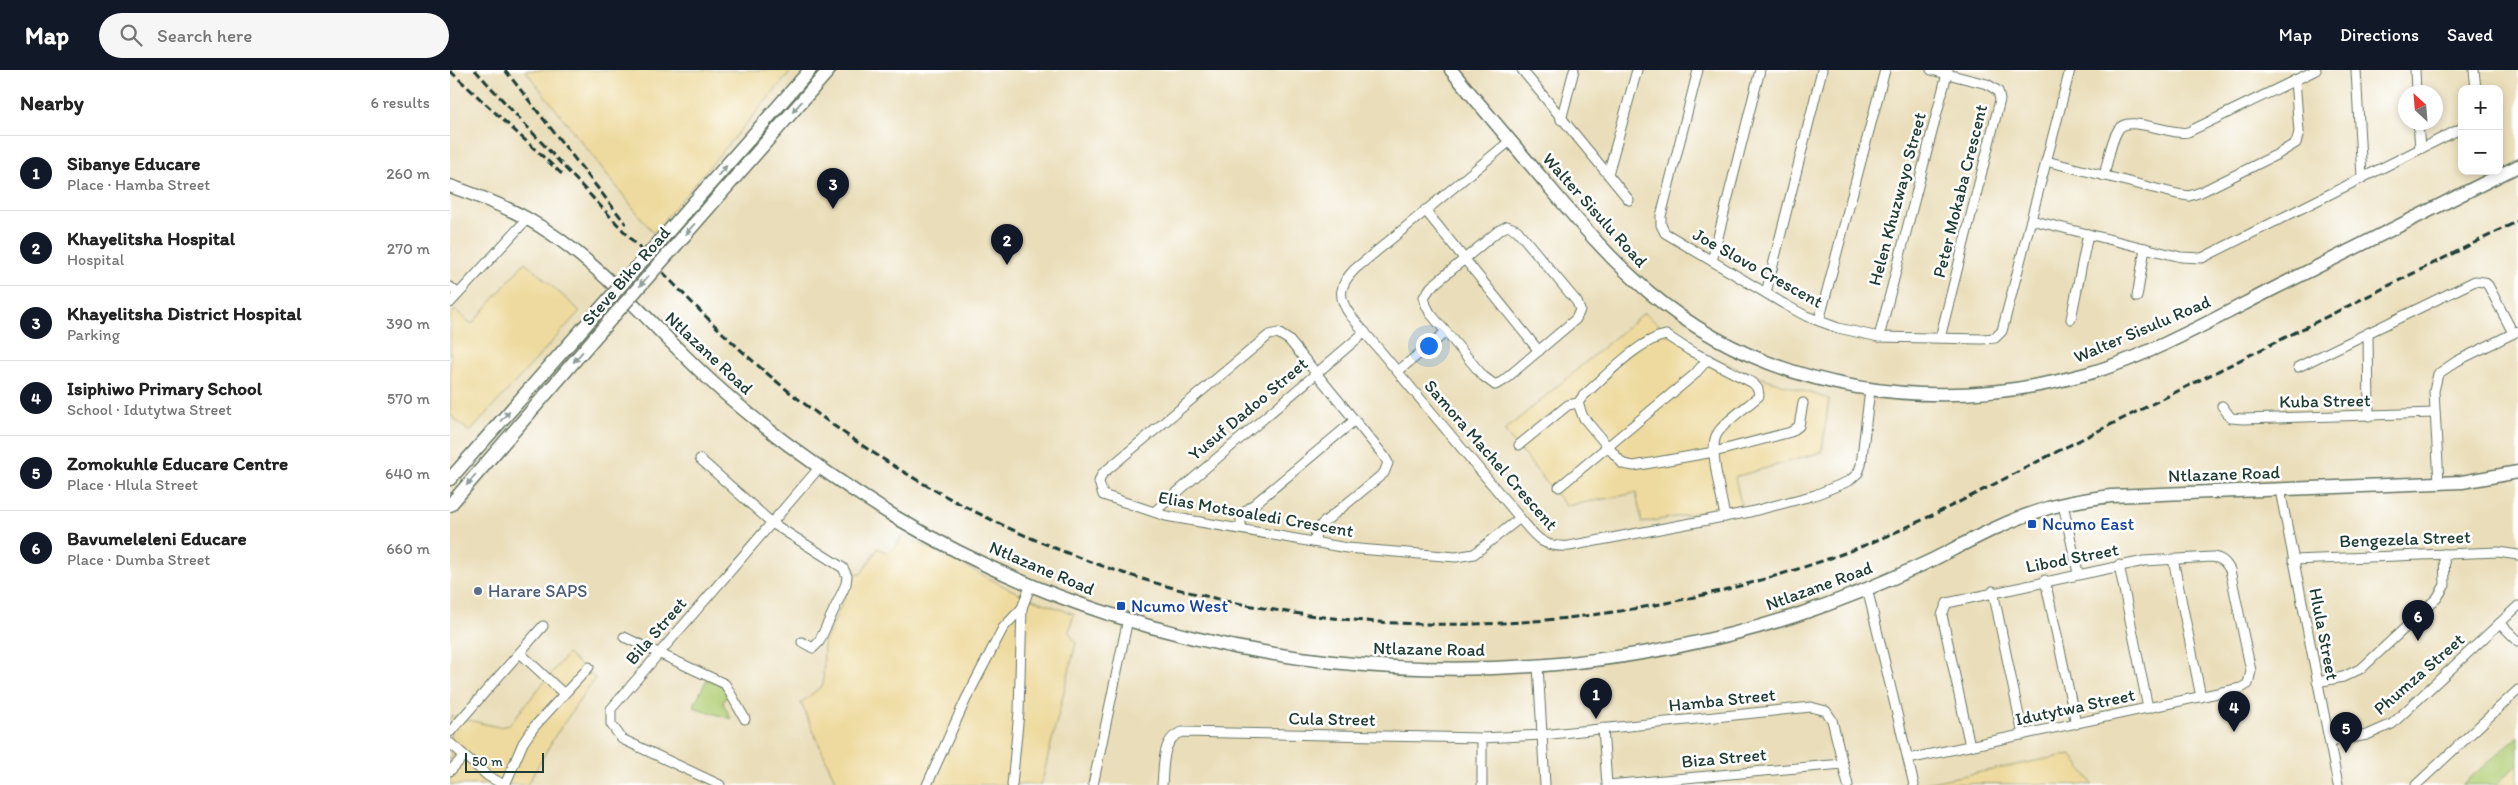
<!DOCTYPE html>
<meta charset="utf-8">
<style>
body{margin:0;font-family:Itim,sans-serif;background:#f6f6f6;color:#222}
.controls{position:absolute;right:15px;top:15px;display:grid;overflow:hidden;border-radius:10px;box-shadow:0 2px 8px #0003}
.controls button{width:45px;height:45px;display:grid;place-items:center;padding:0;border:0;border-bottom:1px solid #e0e0e0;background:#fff;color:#222;font:25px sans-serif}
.compass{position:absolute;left:1948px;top:15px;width:45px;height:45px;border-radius:50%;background:#fff;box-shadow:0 2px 8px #0003;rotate:334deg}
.scale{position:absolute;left:15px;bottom:12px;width:79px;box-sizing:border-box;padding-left:5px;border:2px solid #1f3d34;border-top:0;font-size:14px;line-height:18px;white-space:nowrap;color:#1f3d34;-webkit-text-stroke:4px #fff;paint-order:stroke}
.you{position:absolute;left:978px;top:275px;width:18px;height:18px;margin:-12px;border:4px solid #fff;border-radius:50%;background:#1a73e8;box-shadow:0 0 0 8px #1a73e833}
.badge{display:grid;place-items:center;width:32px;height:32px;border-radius:50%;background:#111827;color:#fff;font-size:16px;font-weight:700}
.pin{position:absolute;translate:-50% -41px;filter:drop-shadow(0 1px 2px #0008)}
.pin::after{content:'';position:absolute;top:26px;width:18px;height:15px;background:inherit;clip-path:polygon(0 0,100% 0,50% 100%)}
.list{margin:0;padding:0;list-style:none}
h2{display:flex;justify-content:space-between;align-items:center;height:65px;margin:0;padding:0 20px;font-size:21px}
h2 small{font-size:16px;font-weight:400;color:#767676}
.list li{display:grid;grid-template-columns:32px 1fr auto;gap:15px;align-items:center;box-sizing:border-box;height:75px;padding:0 20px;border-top:1px solid #e0e0e0}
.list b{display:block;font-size:19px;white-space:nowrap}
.list p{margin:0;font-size:16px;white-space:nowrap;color:#767676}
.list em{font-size:16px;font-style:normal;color:#767676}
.icon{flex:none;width:28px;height:28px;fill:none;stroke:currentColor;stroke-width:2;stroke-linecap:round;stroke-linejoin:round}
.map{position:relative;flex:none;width:2068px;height:715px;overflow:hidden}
header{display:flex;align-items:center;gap:30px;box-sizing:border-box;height:70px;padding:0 25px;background:#111827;color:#fff}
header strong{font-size:24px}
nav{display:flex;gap:28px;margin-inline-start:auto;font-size:18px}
.search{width:350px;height:45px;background:#f6f6f6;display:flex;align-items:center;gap:12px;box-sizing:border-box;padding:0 18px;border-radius:28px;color:#767676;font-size:19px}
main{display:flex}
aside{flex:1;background:#fff}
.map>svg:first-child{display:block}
</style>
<header>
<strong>Map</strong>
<div class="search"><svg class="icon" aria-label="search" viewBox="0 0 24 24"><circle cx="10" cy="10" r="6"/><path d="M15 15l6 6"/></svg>Search here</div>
<nav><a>Map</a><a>Directions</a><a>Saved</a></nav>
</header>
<main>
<aside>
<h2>Nearby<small>6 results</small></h2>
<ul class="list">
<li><span class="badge">1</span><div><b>Sibanye Educare</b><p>Place · Hamba Street</p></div><em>260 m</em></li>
<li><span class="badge">2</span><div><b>Khayelitsha Hospital</b><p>Hospital</p></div><em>270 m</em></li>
<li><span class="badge">3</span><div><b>Khayelitsha District Hospital</b><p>Parking</p></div><em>390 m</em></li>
<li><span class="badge">4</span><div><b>Isiphiwo Primary School</b><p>School · Idutytwa Street</p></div><em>570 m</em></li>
<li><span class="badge">5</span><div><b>Zomokuhle Educare Centre</b><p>Place · Hlula Street</p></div><em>640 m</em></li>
<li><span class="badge">6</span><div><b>Bavumeleleni Educare</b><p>Place · Dumba Street</p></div><em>660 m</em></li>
</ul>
</aside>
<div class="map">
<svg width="2068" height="715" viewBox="0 0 2068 715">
<rect width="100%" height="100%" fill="#fff"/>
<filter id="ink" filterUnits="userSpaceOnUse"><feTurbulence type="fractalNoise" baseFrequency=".02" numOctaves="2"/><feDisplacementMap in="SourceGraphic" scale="10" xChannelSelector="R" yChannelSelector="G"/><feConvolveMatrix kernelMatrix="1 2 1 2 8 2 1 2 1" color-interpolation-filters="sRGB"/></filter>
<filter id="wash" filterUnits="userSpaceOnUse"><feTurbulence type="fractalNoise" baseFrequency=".0096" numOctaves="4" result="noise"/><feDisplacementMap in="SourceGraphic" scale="20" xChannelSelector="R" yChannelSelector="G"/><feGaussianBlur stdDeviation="1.12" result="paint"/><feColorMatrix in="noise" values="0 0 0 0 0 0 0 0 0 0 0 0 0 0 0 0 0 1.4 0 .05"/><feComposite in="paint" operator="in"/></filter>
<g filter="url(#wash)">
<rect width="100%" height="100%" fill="#eadeba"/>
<g fill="#b1ce74" stroke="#688654">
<path d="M 257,609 L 275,617 L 278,624 L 273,633 L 281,649 L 243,637 Z"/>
<path d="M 2068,666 L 2068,694 L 2046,715 L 2012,715 Z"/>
</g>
<g fill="#eeda9e" stroke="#868c69">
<path d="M 75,0 L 342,0 L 203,163 Z"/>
<path d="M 75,192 L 130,241 L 20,362 L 0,345 L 0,246 L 5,240 L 22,254 Z"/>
<path d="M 1194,243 L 1239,278 L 1300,304 L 1379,329 L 1372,382 L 1285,407 L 1291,435 L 1192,453 L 1186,423 L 1116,436 L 1054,361 Z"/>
<path d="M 453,465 L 574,526 L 624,544 L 619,562 L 626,573 L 591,715 L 387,715 L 351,633 L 373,615 L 374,574 L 400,516 L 400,504 L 411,504 L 428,478 L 438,483 L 447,475 Z"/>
<path d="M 117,584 L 145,608 L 105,666 L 77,715 L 0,715 L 0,646 L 49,657 L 59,655 Z"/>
<path d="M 1621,684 L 1643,715 L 1476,713 Z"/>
<path d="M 2068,694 L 2068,715 L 2046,715 Z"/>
</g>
</g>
<g filter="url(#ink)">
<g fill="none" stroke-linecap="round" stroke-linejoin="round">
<defs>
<g id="street">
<path d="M 1072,0 L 1179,130"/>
<path d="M 1248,0 L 1211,146 L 1211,155 L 1215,163 L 1334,234 L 1356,246 L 1388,258 L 1429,267 L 1532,269 L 1545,268 L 1552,261 L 1620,0"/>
<path d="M 1481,0 L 1537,14 L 1548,21 L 1550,30 L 1490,268"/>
<path d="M 1906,0 L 1912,108"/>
<path d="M 1965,0 L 1966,22"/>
<path d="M 2024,0 L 2026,19"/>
<path d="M 1111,50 L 1124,0"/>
<path d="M 1968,52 L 1970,79"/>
<path d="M 1060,71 L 905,199 C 890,214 886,227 901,246 L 1070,448 C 1086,467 1092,478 1119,476 L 1300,442 L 1365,425 L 1399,411 L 1408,403 L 1411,395 L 1420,319"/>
<path d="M 1596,91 L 1727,124 L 1739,126 L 1751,122 L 1828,84 L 1846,73 L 1849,62 L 1845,10"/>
<path d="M 1158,104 L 1187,0"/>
<path d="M 1654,106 C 1658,91 1660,73 1668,60 C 1677,43 1720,66 1738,62 L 1866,0"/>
<path d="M 975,140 L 1089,281"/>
<path d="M 1581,150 L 1731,187 L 1752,188 L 2012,58"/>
<path d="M 1057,156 L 1067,160 L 1127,232 L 1130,240 L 1126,249 L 1053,311 L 1045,315 L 1033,306 L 980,243 L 976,235 L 974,227 L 981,217 L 1048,161 Z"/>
<path d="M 1262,191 L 1310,0"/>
<path d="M 0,217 L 8,224"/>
<path d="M 1316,223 L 1372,0"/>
<path d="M 1687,227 L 1695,178"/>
<path d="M 0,233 L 77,149"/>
<path d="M 1621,249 L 1638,164"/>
<path d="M 1369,251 L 1435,0"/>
<path d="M 1918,263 L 1919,346"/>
<path d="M 1429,267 L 1498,0"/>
<path d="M 1848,297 L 2025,211 L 2034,212 L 2038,215 L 2063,263"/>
<path d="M 948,301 L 996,262"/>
<path d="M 1772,336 L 1781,348 L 1793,349 L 1985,343"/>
<path d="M 1069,375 L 1118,335 L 1128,333"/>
<path d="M 250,389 L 322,453 L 393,498 L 397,506 L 396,514 L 369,572 L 363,578 L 352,572"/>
<path d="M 1989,413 L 1984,321 L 1988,304 L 2007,291 L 2068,261"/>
<path d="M 1109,417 L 1244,305 L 1258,289"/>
<path d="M 1830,420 L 1888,715"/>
<path d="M 1613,434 L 1628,503"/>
<path d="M 704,442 L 915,262"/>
<path d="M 1275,447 C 1272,428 1259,382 1266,366 C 1272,353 1298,336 1309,326 L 1308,319 L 1303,313 L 1239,280 L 1216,265 C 1188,270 1155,307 1133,326 L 1128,333 L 1133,347 L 1158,377 L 1173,394 L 1184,396 L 1264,382 L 1341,362 L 1349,356 L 1353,333"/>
<path d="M 791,459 L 791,450 L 796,441 L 905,350"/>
<path d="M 865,472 L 866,462 L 872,454 L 934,403 L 938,393 L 934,386 L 839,270 L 828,263 L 819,265 L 652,404 L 649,412 L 653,425 L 716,446 L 897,478 L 1006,487 L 1024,484 L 1070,448"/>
<path d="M 1723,489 L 1751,627"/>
<path d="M 1843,490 L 2048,482 L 2068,485"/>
<path d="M 1669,495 L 1698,638"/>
<path d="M 1595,510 L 1626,654"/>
<path d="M 1417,518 L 1464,715"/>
<path d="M 1543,521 L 1573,665"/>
<path d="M 2050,553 L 2068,571"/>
<path d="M 174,567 L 275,614 L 295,649"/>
<path d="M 70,583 L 114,624"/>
<path d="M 1088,596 L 1095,715"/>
<path d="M 1867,612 L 1893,607 L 1912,598 L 1987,528 L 1995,515 L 1994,484"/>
<path d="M 1153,658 L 1157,715"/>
<path d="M 0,662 L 93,556"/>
<path d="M 1880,672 L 1917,665 L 1942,654 L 2068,536"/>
<path d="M 0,673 L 38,706 L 54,715"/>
<path d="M 1458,689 C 1569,666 1680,642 1791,618 L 1798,614 L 1801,601 L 1780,500 C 1775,491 1771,488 1762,487 L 1694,491 L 1497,533 L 1492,545 L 1520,676"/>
<path d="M 0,701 L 14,686"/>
<path d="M 55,715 L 73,673 L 84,657 L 139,597"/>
<path d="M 270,715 L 172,669 L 161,654 L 161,639 L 369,398"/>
<path d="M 477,715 L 516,629 L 553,558 L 572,538"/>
<path d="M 562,715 L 569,642 L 572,538 L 581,514"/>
<path d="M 643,715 L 678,549"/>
<path d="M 712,715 C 714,697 711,667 733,662 L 1032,668 L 1092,665 L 1361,637 L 1376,641 L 1382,650 L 1398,715"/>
<path d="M 1032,715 L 1032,668"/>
<path d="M 1158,715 L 1393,694"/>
<path d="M 1966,715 L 2068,620"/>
</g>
<g id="secondary">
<path d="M 1001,0 C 1034,40 1068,80 1101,119 C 1132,156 1163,192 1200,223 C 1321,324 1487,346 1636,304 C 1697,287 1766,248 1823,219 C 1904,178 1986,137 2068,96"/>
<path d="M 0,116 C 26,125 52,135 76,148 C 148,188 202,257 262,312 C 319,364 382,408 447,448 C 714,607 1049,641 1344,546 C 1390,531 1436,512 1480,491 C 1516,473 1551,453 1589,441 C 1612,433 1636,429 1661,426 L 2012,412 L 2068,402"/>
<path d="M 216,164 L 360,0"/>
<path d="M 227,174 L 379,0"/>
<path d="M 0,409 L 150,239"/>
<path d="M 0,435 L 160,250"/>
</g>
</defs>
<use href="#street" stroke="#667563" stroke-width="11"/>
<use href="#secondary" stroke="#667563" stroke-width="15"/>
<use href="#street" stroke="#fff" stroke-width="9"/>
<use href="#secondary" stroke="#fff" stroke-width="12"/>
<g stroke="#1f3d34" stroke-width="3" stroke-dasharray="8 4" stroke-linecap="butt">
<path d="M 25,0 C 77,57 130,114 183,171 C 234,225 284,278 342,324 C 638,559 1012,612 1366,493 C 1458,463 1544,413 1630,370 C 1776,297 1922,224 2068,151"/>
<path d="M 55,0 L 176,154"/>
<path d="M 0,1 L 114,106"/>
</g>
<defs>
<g id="secondary-bridge">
<path d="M 150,239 L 216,164"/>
<path d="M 160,250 L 227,174"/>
</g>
</defs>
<use href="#secondary-bridge" stroke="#667563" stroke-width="15" stroke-linecap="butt"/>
<use href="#secondary-bridge" stroke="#fff" stroke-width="12"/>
</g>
<defs><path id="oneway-solid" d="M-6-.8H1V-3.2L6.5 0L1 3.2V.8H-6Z" transform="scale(1.25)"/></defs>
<g fill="#8f9e9a">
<use href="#oneway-solid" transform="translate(347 37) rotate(131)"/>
<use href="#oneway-solid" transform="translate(272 101) rotate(-49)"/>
<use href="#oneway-solid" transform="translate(240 159) rotate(131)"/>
<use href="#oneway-solid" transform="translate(194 211) rotate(131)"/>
<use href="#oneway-solid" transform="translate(128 287) rotate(131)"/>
<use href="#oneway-solid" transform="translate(55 346) rotate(-49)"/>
<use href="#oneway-solid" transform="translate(21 410) rotate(130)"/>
</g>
</g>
<g fill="#1a4fb4" stroke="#fff" stroke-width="2">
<rect x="1577" y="449" width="10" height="10" rx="2.5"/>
<rect x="666" y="531" width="10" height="10" rx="2.5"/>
</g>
<circle fill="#5c6f8a" stroke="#fff" stroke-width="2" cx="28" cy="521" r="5"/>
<g text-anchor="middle" stroke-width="5" stroke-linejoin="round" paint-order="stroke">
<g font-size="18" fill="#1f3d34" stroke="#fff">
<text transform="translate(1510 121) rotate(-76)" y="6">Peter Mokaba Crescent</text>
<text transform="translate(1447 129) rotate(-75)" y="6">Helen Khuzwayo Street</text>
<text transform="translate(1145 140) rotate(48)" y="6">Walter Sisulu Road</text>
<text transform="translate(1308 198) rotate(29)" y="6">Joe Slovo Crescent</text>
<text transform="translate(176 206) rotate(-49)" y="6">Steve Biko Road</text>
<text transform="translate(1692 259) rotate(-23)" y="6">Walter Sisulu Road</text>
<text transform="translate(259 283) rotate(43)" y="6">Ntlazane Road</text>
<text transform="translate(1875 331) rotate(-1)" y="6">Kuba Street</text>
<text transform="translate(798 339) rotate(-40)" y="6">Yusuf Dadoo Street</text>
<text transform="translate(1041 385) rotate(49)" y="6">Samora Machel Crescent</text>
<text transform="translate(1774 404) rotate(-2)" y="6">Ntlazane Road</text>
<text transform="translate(806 444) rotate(10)" y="6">Elias Motsoaledi Crescent</text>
<text transform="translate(1955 469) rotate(-2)" y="6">Bengezela Street</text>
<text transform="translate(1622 488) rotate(-11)" y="6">Libod Street</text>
<text transform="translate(592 498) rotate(23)" y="6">Ntlazane Road</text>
<text transform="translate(1369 516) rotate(-20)" y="6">Ntlazane Road</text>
<text transform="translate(206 561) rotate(-49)" y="6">Bila Street</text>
<text transform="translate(1874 564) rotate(79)" y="6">Hlula Street</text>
<text transform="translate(979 579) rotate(1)" y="6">Ntlazane Road</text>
<text transform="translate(1969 604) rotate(-41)" y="6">Phumza Street</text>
<text transform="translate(1272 630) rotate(-6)" y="6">Hamba Street</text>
<text transform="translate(1625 637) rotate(-12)" y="6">Idutytwa Street</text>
<text transform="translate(882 649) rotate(1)" y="6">Cula Street</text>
<text transform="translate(1274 688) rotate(-5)" y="6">Biza Street</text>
</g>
<g font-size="18" fill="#164399" stroke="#fff" text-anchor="start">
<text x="1592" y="460">Ncumo East</text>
<text x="681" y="542">Ncumo West</text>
</g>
<g font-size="18" fill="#4e5e75" stroke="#fff" text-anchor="start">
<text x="38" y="527">Harare SAPS</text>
</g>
</g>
</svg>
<div class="controls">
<button>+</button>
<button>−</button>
</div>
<svg class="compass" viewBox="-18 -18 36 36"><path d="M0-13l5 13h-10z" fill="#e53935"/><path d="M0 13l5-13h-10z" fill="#767676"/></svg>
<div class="scale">50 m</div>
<div class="you"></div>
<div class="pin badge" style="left:1146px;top:649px">1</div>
<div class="pin badge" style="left:557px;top:195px">2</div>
<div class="pin badge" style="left:383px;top:139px">3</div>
<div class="pin badge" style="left:1784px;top:662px">4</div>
<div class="pin badge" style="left:1896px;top:683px">5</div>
<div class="pin badge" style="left:1968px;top:571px">6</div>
</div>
</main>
